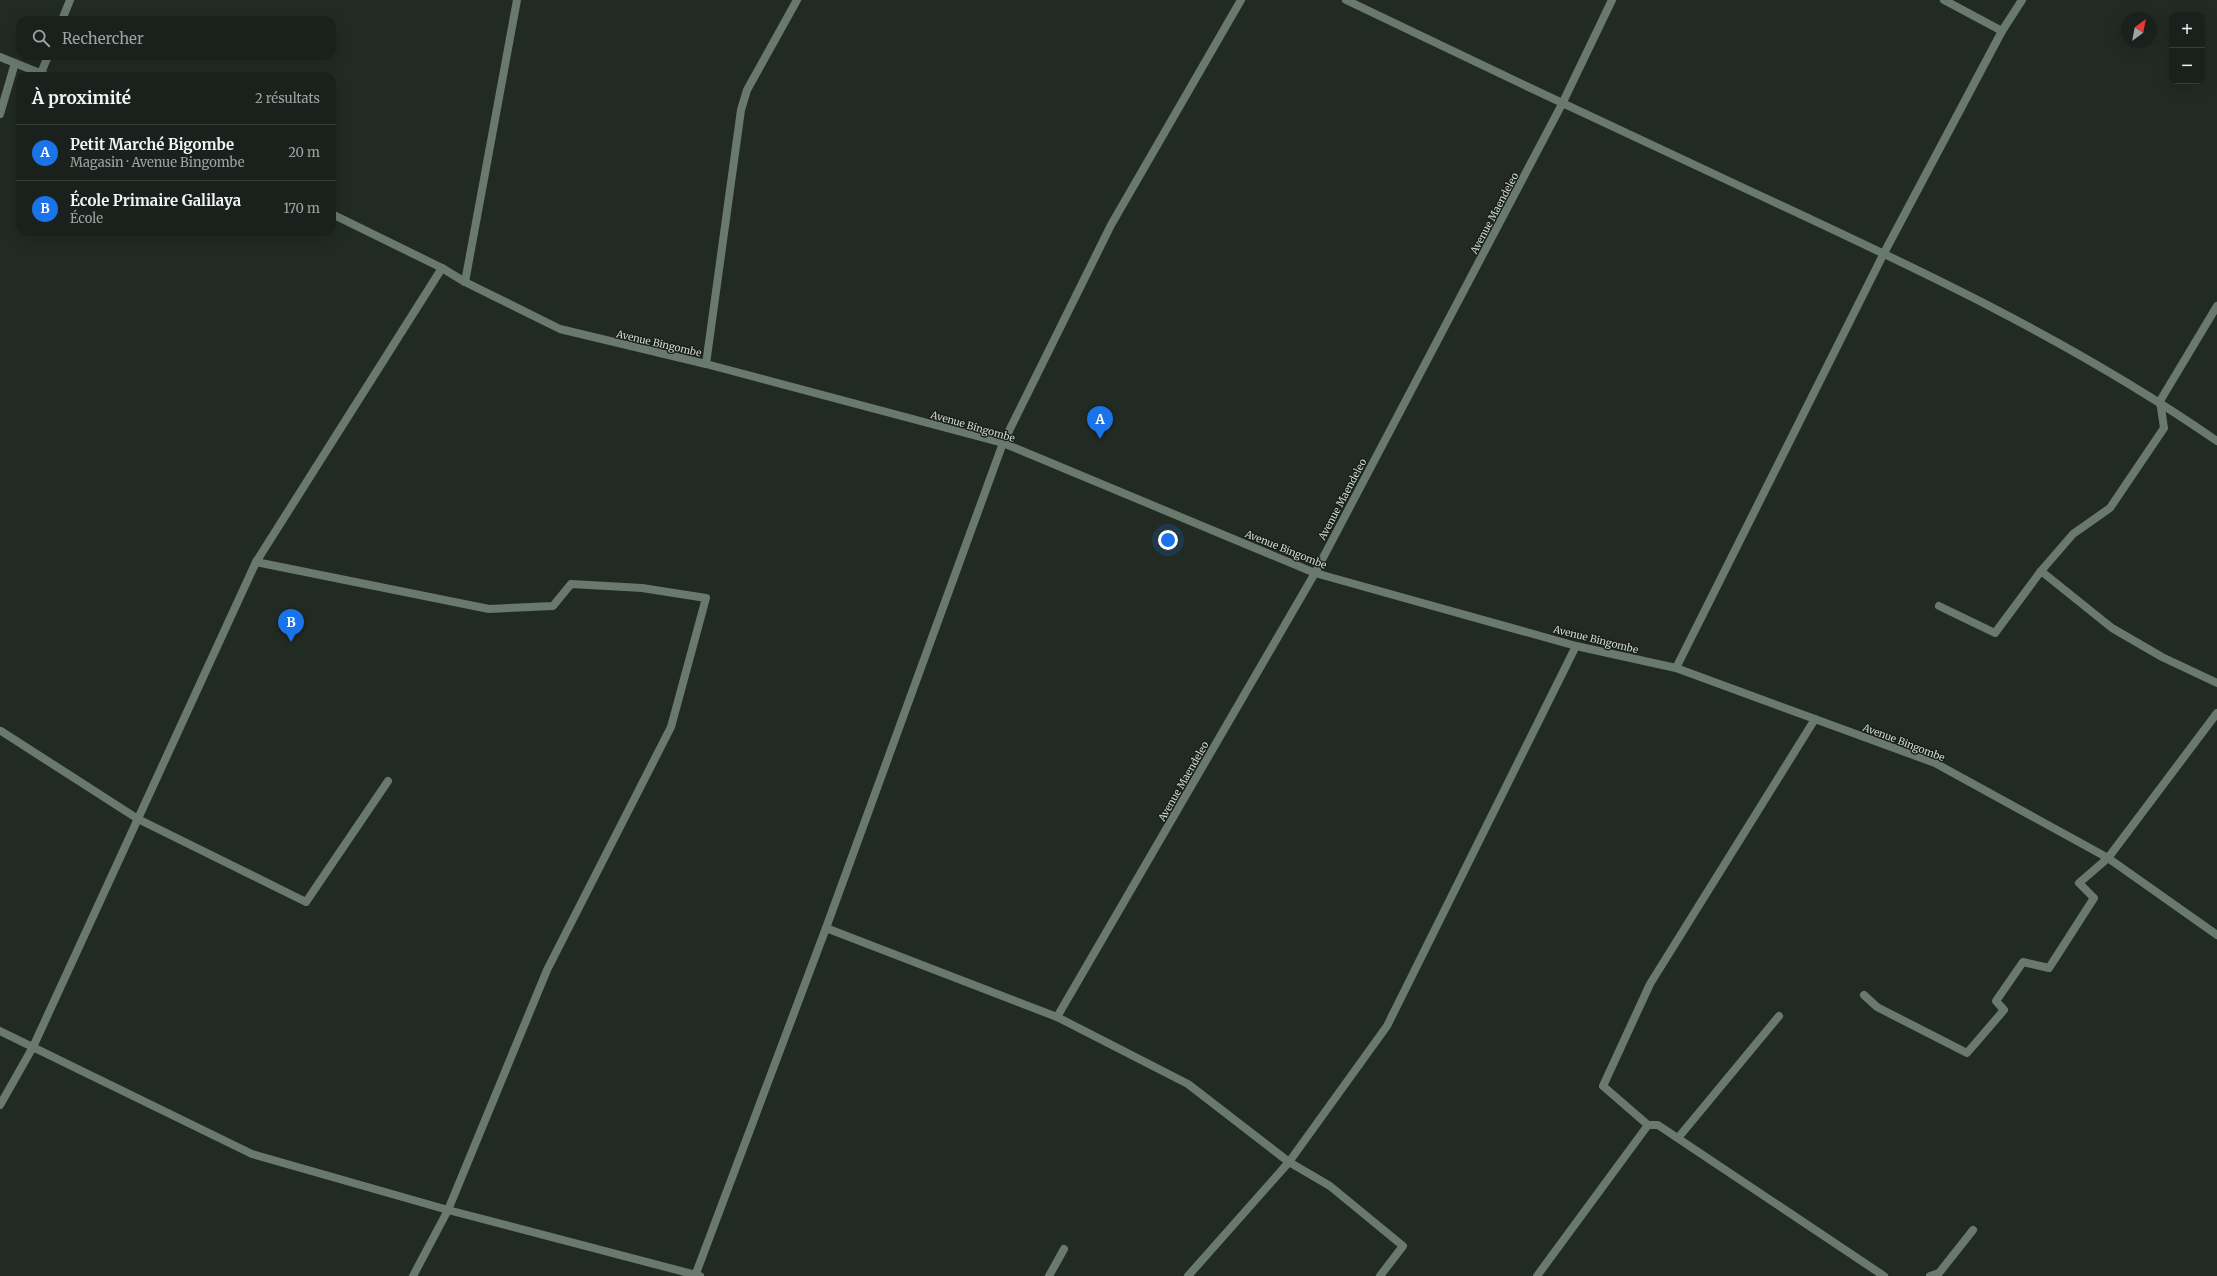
<!DOCTYPE html>
<html lang="fr">
<meta charset="utf-8">
<style>
body{margin:0;font-family:Merriweather,serif;background:#272d28;color:#f1f3f6}
.controls{position:absolute;right:12px;top:12px;display:grid;overflow:hidden;border-radius:8px;box-shadow:0 4px 16px #0002}
.controls button{width:36px;height:36px;display:grid;place-items:center;padding:0;border:0;border-bottom:1px solid #383e3a;background:#1a201b;color:#f1f3f6;font:20px sans-serif}
.compass{position:absolute;left:2121px;top:12px;width:36px;height:36px;border-radius:50%;background:#1a201b;box-shadow:0 4px 16px #0002;rotate:32deg}
.you{position:absolute;left:1168px;top:540px;width:14px;height:14px;margin:-10px;border:3px solid #fff;border-radius:50%;background:#1a73e8;box-shadow:0 0 0 6px #1a73e833}
.badge{display:grid;place-items:center;width:26px;height:26px;border-radius:50%;background:#1a73e8;color:#fff;font-size:13px;font-weight:700}
.pin{position:absolute;translate:-50% -33px;filter:drop-shadow(0 1px 2px #0008)}
.pin::after{content:'';position:absolute;top:21px;width:14px;height:12px;background:inherit;clip-path:polygon(0 0,100% 0,50% 100%)}
.list{margin:0;padding:0;list-style:none}
h2{display:flex;justify-content:space-between;align-items:center;height:52px;margin:0;padding:0 16px;font-size:17px}
h2 small{font-size:13px;font-weight:400;color:#9fa3a3}
.list li{display:grid;grid-template-columns:26px 1fr auto;gap:12px;align-items:center;box-sizing:border-box;height:56px;padding:0 16px;border-top:1px solid #383e3a}
.list b{display:block;font-size:15px;white-space:nowrap}
.list p{margin:0;font-size:13px;white-space:nowrap;color:#9fa3a3}
.list em{font-size:13px;font-style:normal;color:#9fa3a3}
.icon{flex:none;width:22px;height:22px;fill:none;stroke:currentColor;stroke-width:2;stroke-linecap:round;stroke-linejoin:round}
.map{position:relative;flex:none;width:2217px;height:1276px;overflow:hidden}
.search{position:absolute;background:#1a201b;box-shadow:0 4px 16px #0002;left:16px;top:16px;width:320px;height:44px;display:flex;align-items:center;gap:10px;box-sizing:border-box;padding:0 14px;border-radius:12px;color:#9fa3a3;font-size:15px}
.panel{position:absolute;background:#1a201b;box-shadow:0 4px 16px #0002;left:16px;top:72px;width:320px;height:164px;border-radius:12px}
.map>svg:first-child{display:block}
</style>
<div class="map">
<svg width="2217" height="1276" viewBox="0 0 2217 1276">
<rect width="100%" height="100%" fill="#222a24"/>
<g fill="none" stroke-linecap="round" stroke-linejoin="round">
<g stroke="#6a796e" stroke-width="8">
<path d="M 2041,571 L 2112,628 L 2162,657 L 2217,683"/>
<path d="M 1939,606 L 1995,633 L 2041,571 L 2073,534 L 2110,508 L 2164,428 L 2160,401"/>
<path d="M 1,731 L 138,819 L 306,902 L 388,781"/>
<path d="M 1678,1138 L 1779,1016"/>
<path d="M 1049,1276 L 1064,1249"/>
</g>
<g stroke="#6a796e" stroke-width="8">
<path d="M 1346,0 C 1479,64 1612,127 1746,189 C 1908,264 2070,339 2217,441"/>
<path d="M 1944,0 L 2002,31"/>
<path d="M 62,20 L 70,0"/>
<path d="M 0,57 L 47,76"/>
<path d="M 41,73 L 48,56"/>
<path d="M 0,114 L 15,63"/>
<path d="M 332,214 L 442,268 L 465,282 L 560,329 L 706,364 L 1003,443 L 1315,573 L 1576,646 L 1676,668 L 1935,763 L 2108,858 L 2217,935"/>
<path d="M 465,282 L 517,0"/>
<path d="M 706,364 L 741,110 L 747,90 L 797,0"/>
<path d="M 2160,401 L 2217,306"/>
<path d="M 256,562 L 489,609 L 553,606 L 571,584 L 642,588 L 706,598 L 671,727 L 547,970 L 448,1210 L 413,1276"/>
<path d="M 1676,668 L 1884,253 L 2002,31 L 2022,0"/>
<path d="M 826,928 L 1057,1017 L 1188,1084 L 1289,1162 L 1330,1186 L 1403,1246 L 1380,1276"/>
<path d="M 1864,995 L 1877,1007 L 1967,1053 L 2004,1010 L 1996,1001 L 2023,962 L 2049,968 L 2094,898 L 2079,883 L 2108,858 L 2217,713"/>
<path d="M 1057,1017 L 1315,573 L 1562,104 L 1612,0"/>
<path d="M 0,1031 L 252,1154 L 448,1210 L 700,1276"/>
<path d="M 0,1105 L 33,1047 L 256,562 L 442,268"/>
<path d="M 1648,1125 L 1603,1086 L 1650,984 L 1815,719"/>
<path d="M 695,1276 L 826,928 L 1003,443 L 1111,225 L 1241,0"/>
<path d="M 1188,1276 L 1289,1162 L 1387,1026 L 1576,646"/>
<path d="M 1537,1276 L 1648,1125 L 1658,1125 L 1884,1276"/>
<path d="M 1930,1276 L 1939,1273 L 1973,1230"/>
</g>
</g>
<g text-anchor="middle" stroke-width="3" stroke-linejoin="round" paint-order="stroke">
<g font-size="10" fill="#d2d7d3" stroke="#19201b">
<text transform="translate(1494 213) rotate(-62)" y="4">Avenue Maendeleo</text>
<text transform="translate(659 343) rotate(13)" y="4">Avenue Bingombe</text>
<text transform="translate(973 426) rotate(16)" y="4">Avenue Bingombe</text>
<text transform="translate(1342 499) rotate(-62)" y="4">Avenue Maendeleo</text>
<text transform="translate(1286 549) rotate(22)" y="4">Avenue Bingombe</text>
<text transform="translate(1596 639) rotate(14)" y="4">Avenue Bingombe</text>
<text transform="translate(1904 742) rotate(21)" y="4">Avenue Bingombe</text>
<text transform="translate(1183 781) rotate(-60)" y="4">Avenue Maendeleo</text>
</g>
</g>
</svg>
<div class="controls">
<button>+</button>
<button>−</button>
</div>
<svg class="compass" viewBox="-18 -18 36 36"><path d="M0-13l5 13h-10z" fill="#e53935"/><path d="M0 13l5-13h-10z" fill="#9fa3a3"/></svg>
<div class="you"></div>
<div class="pin badge" style="left:1100px;top:439px">A</div>
<div class="pin badge" style="left:291px;top:642px">B</div>
<div class="search"><svg class="icon" aria-label="search" viewBox="0 0 24 24"><circle cx="10" cy="10" r="6"/><path d="M15 15l6 6"/></svg>Rechercher</div>
<section class="panel">
<h2>À proximité<small>2 résultats</small></h2>
<ul class="list">
<li><span class="badge">A</span><div><b>Petit Marché Bigombe</b><p>Magasin · Avenue Bingombe</p></div><em>20 m</em></li>
<li><span class="badge">B</span><div><b>École Primaire Galilaya</b><p>École</p></div><em>170 m</em></li>
</ul>
</section>
</div>
